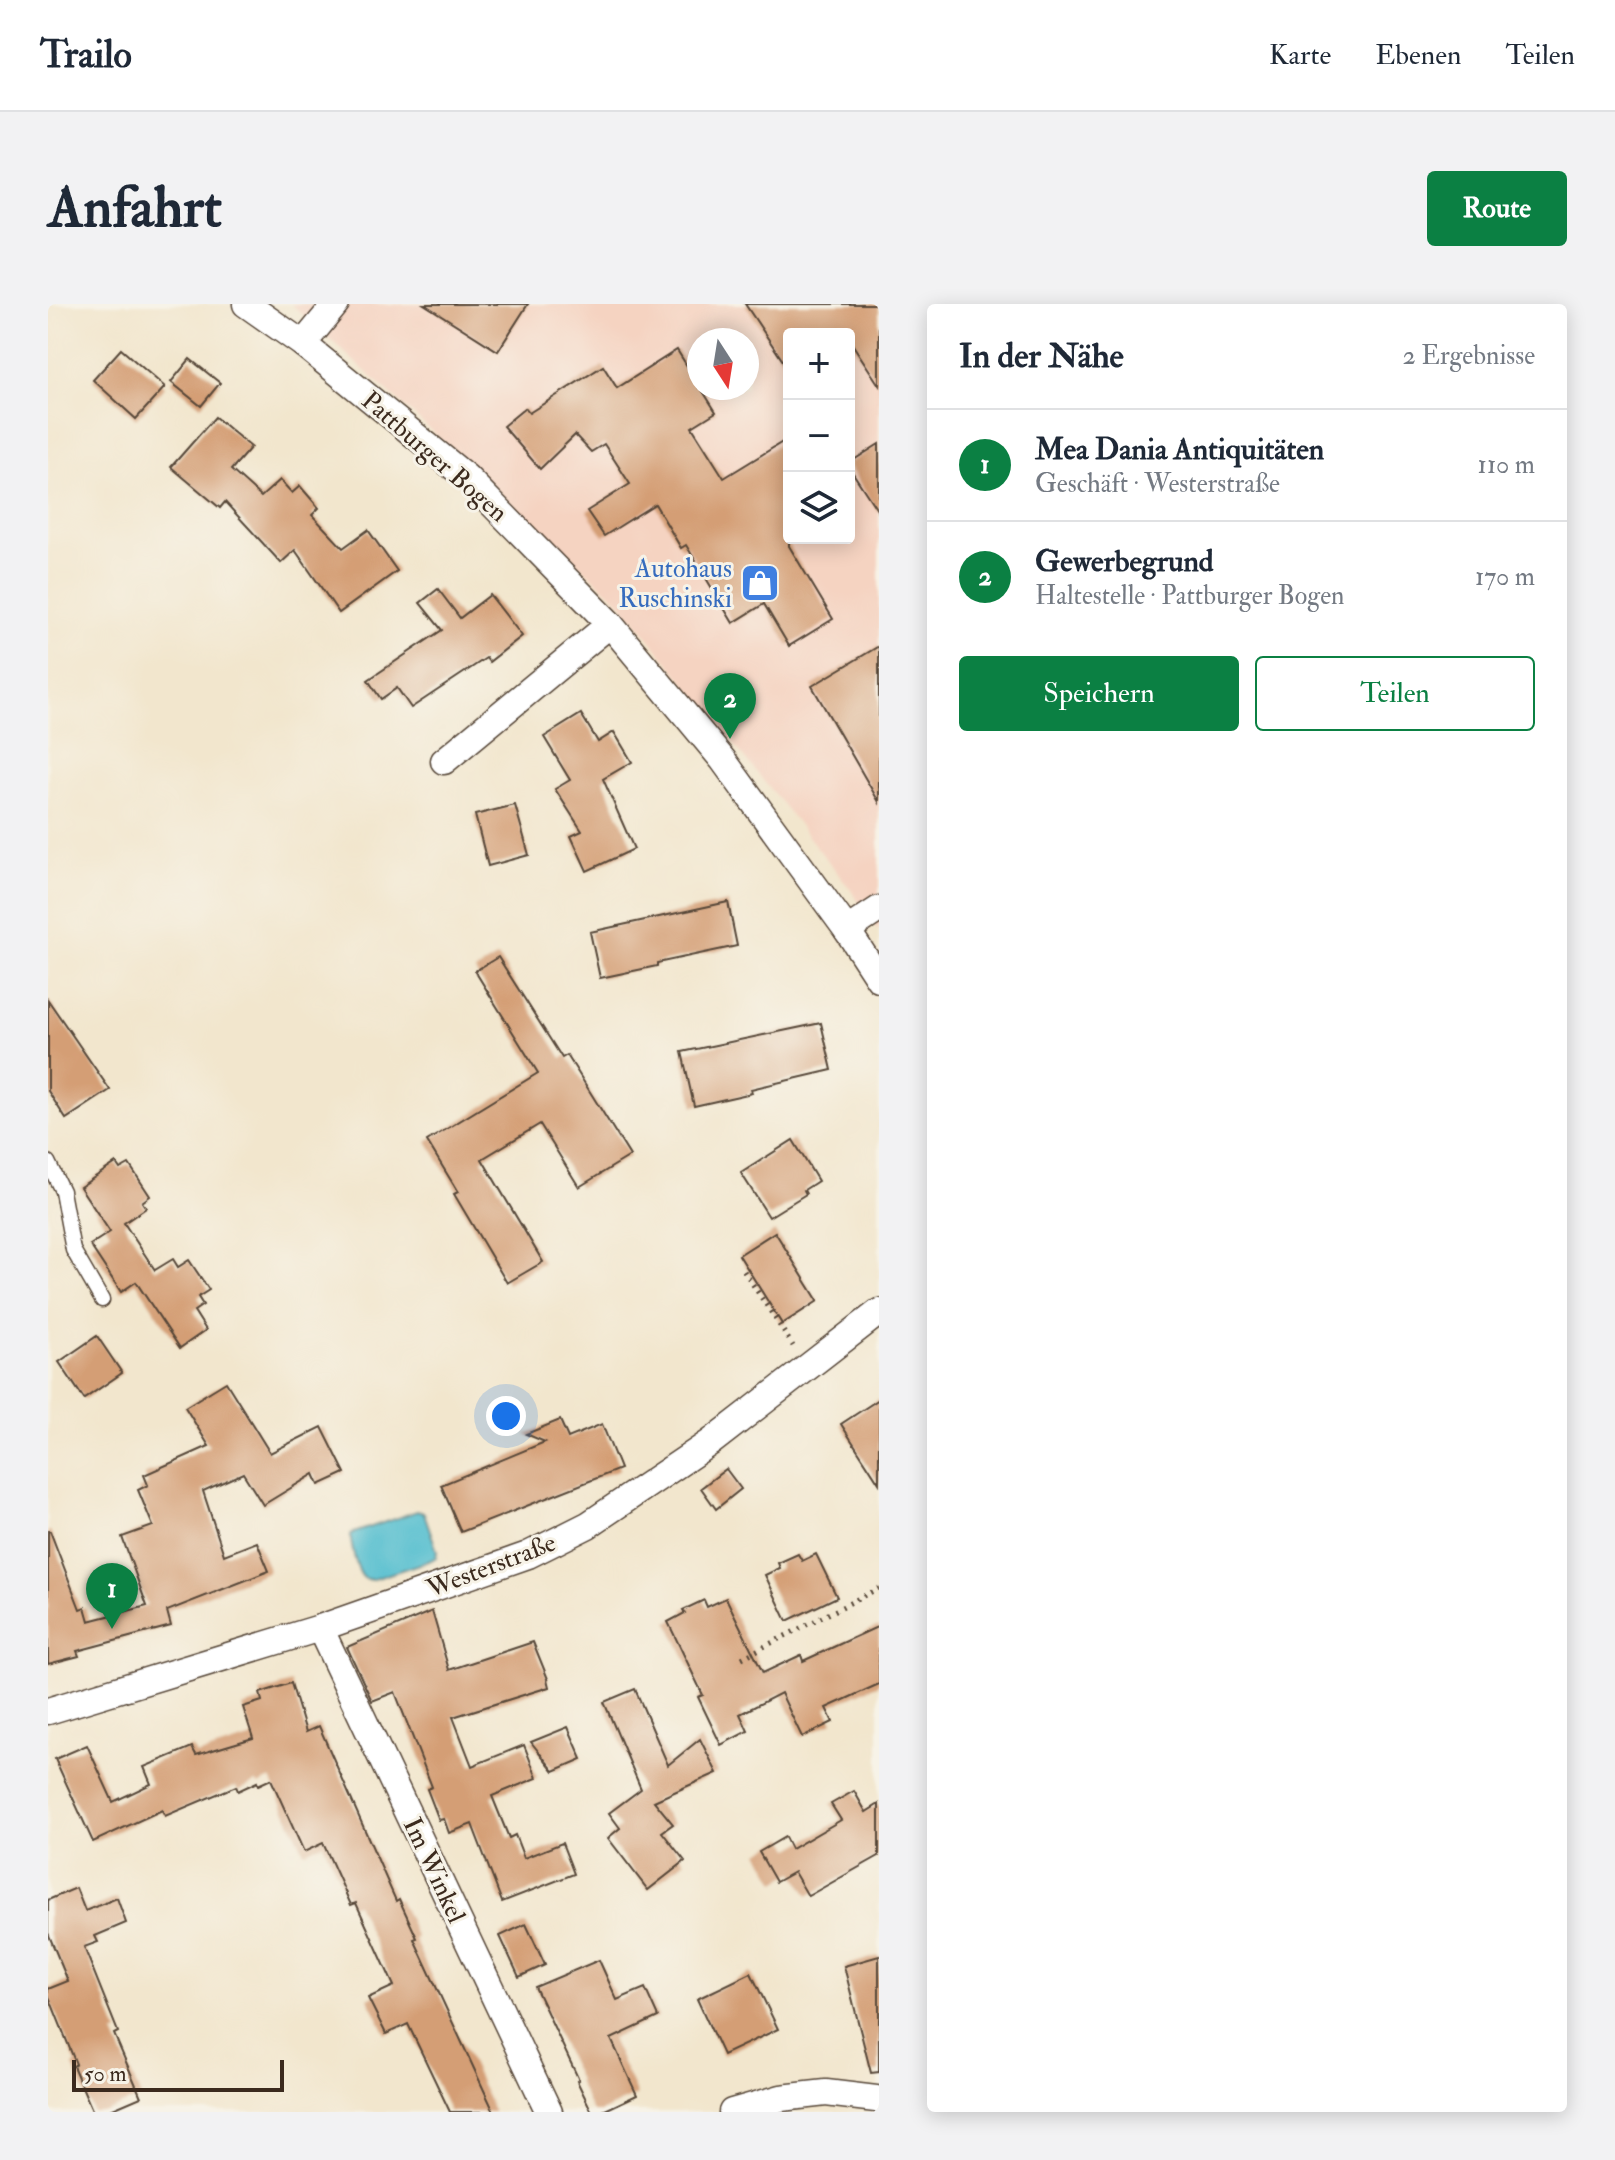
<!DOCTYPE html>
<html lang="de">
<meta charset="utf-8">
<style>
body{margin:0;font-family:"IM FELL Double Pica",serif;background:#f2f2f3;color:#1f2937}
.controls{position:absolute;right:24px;top:24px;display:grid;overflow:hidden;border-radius:8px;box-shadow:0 4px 20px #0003}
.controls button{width:72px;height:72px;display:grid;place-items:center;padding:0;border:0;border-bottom:2px solid #e0e1e3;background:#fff;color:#1f2937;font:40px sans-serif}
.compass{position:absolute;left:639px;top:24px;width:72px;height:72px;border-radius:50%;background:#fff;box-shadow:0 4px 20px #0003;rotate:168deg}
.scale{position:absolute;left:24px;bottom:20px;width:212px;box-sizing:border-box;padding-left:8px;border:4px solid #3b2a1e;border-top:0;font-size:22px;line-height:28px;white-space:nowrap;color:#3b2a1e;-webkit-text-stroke:6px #f7f3e8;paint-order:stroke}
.you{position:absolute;left:458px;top:1112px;width:28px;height:28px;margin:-20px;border:6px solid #fff;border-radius:50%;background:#1a73e8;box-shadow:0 0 0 12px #1a73e833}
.badge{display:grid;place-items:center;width:52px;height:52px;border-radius:50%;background:#0b8043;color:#fff;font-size:26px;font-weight:700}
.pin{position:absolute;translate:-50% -66px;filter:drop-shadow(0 2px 4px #0008)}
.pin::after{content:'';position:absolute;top:42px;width:28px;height:24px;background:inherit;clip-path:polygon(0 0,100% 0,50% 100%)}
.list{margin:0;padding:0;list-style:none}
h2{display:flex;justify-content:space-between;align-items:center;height:104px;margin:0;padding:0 32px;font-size:34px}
h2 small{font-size:26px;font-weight:400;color:#747a83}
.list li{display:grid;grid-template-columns:52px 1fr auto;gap:24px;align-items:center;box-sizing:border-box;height:112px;padding:0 32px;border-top:2px solid #e0e1e3}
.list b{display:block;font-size:30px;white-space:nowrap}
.list p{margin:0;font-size:26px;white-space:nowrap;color:#747a83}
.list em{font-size:26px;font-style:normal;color:#747a83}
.actions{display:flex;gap:16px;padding:24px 32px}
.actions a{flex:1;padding:18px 0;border:2px solid #0b8043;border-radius:8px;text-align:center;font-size:28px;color:#0b8043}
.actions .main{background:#0b8043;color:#fff}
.icon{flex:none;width:44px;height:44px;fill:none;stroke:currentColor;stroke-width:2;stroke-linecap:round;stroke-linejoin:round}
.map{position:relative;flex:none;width:831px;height:1808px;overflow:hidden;border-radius:8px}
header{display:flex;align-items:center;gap:48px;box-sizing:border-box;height:112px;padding:0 40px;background:#fff;border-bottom:2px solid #e0e1e3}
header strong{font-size:38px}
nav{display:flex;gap:44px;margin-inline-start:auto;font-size:28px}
.intro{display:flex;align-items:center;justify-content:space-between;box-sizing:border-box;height:192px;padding:0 48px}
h1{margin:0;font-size:56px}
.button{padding:20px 36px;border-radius:8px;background:#0b8043;color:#fff;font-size:28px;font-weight:700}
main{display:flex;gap:48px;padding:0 48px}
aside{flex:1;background:#fff;border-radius:8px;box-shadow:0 4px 20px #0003}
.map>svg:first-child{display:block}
</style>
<header>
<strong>Trailo</strong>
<nav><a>Karte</a><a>Ebenen</a><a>Teilen</a></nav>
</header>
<div class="intro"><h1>Anfahrt</h1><a class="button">Route</a></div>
<main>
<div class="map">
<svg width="831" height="1808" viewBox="0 0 831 1808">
<rect width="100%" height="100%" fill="#f7f3e8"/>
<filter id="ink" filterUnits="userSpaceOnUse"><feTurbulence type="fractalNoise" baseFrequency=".0125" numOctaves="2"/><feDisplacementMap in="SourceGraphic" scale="16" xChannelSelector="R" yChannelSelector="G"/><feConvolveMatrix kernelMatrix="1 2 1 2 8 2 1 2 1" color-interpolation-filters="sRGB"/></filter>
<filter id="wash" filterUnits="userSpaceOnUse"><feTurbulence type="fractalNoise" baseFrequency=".006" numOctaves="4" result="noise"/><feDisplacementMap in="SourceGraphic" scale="32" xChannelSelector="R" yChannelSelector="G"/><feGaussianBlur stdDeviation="1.8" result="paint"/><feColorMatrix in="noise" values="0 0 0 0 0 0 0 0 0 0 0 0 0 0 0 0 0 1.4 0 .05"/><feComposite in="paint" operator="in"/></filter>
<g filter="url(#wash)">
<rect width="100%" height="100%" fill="#f2e6cd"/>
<path fill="#f5d3c1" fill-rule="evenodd" d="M 243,0 L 831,0 L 831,627 L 800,582 L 571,297 ZM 741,30 L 801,30 L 801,234 L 741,234 ZM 651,36 L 699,36 L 699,84 L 651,84 Z"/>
<path fill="#53becf" stroke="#477476" stroke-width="2" d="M 369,1207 L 376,1209 L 389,1247 L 388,1253 L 383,1256 L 323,1276 C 321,1275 318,1275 316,1274 C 309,1269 302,1238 303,1230 Z"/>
<g id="blocks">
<g fill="#d49e75">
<path d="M 376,0 L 480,0 L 450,47 Z"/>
<path d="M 697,0 L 831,0 L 831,81 L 801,35 L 801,30 L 741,30 L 741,66 Z"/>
<path d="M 73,45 L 117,83 L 88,115 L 45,76 Z"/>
<path d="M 629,46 L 651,81 L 651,84 L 653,84 L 668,108 L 644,123 L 676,174 L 741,134 L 741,242 L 785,315 L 741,342 L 716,300 L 685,319 L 638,241 L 633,244 L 607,200 L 556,232 L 539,207 L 582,180 L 556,140 L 543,148 L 527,131 L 492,165 L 455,122 L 477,104 L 481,109 L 555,62 L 569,84 Z"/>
<path d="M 142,55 L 172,79 L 153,102 L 123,78 Z"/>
<path d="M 167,113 L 203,143 L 183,166 L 213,193 L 232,176 L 244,189 L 252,182 L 271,204 L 264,211 L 295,244 L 320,226 L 349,267 L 291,309 L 247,246 L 233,259 L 177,198 L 172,204 L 123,163 Z"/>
<path d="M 831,140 L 831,209 L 801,163 L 801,159 Z"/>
<path d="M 390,285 L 412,314 L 442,291 L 474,332 L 441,358 L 438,354 L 363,404 L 349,384 L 333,395 L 320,376 L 394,326 L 372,299 Z"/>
<path d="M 831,342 L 831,498 L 764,382 Z"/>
<path d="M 533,410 L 550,438 L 566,428 L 584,458 L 555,475 L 586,545 L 539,567 L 523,532 L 534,527 L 507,485 L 522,476 L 496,433 Z"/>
<path d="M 467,501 L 481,551 L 440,562 L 427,511 Z"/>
<path d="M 680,598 L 689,642 L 609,659 L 609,662 L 552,674 L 542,628 Z"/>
<path d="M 450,653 L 514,754 L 519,751 L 582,852 L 531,883 L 492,820 L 434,855 L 495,958 L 459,979 L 406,890 L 410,888 L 379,837 L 490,769 L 427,667 Z"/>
<path d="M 0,696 L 62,786 L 18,815 L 0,787 Z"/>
<path d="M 773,719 L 784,766 L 703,785 L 704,789 L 646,802 L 634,748 Z"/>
<path d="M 745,836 L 770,877 L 756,886 L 758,890 L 721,913 L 693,869 Z"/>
<path d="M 68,859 L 72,865 L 81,860 L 102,892 L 94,898 L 98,904 L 76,919 L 107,966 L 125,955 L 130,963 L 141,956 L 161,986 L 150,993 L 155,1001 L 146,1007 L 158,1026 L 132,1044 L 88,978 L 73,988 L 42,941 L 62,928 L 32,883 Z"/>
<path d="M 727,928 L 770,997 L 734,1020 L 691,951 Z"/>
<path d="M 49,1032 L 74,1069 L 36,1095 L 11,1058 Z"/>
<path d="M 178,1078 L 222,1149 L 274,1123 L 297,1169 L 271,1181 L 266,1170 L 215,1201 L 195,1169 L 155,1187 L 176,1251 L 209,1238 L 221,1267 L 119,1307 L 123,1322 L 29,1347 L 31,1352 L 0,1360 L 0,1227 L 2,1227 L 32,1305 L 37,1303 L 41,1317 L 99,1302 L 74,1233 L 105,1222 L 90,1186 L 100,1181 L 96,1171 L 161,1142 L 137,1103 Z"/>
<path d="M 831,1095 L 831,1179 L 793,1120 Z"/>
<path d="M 512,1116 L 520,1134 L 554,1120 L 572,1165 L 413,1228 L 393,1181 L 497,1138 L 478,1130 Z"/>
<path d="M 678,1165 L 693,1185 L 668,1205 L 653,1184 Z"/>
<path d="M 750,1250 L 754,1257 L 768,1250 L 789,1293 L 739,1317 L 717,1271 L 732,1264 L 730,1259 Z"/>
<path d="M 678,1294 L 715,1369 L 753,1351 L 755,1357 L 831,1322 L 831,1380 L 778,1404 L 785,1418 L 754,1433 L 733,1389 L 692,1410 L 700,1427 L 673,1441 L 650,1393 L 655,1391 L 620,1318 L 637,1309 L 635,1306 L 656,1296 L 659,1303 Z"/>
<path d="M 384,1307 L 401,1366 L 485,1338 L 500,1375 L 499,1375 L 501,1383 L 405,1413 L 424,1462 L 476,1441 L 489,1474 L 444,1492 L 461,1534 L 467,1531 L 476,1554 L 514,1539 L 526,1570 L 454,1598 L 424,1520 L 401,1529 L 396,1515 L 391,1516 L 379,1485 L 384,1483 L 347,1388 L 324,1397 L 299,1343 Z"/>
<path d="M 243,1379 L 258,1428 L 271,1422 L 348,1597 L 351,1595 L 369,1634 L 366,1635 L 446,1808 L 402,1808 L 360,1720 L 338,1730 L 320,1694 L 346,1682 L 308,1599 L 303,1601 L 275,1539 L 256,1548 L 223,1475 L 210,1481 L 209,1478 L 190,1487 L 188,1482 L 117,1512 L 114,1506 L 45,1538 L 7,1455 L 39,1441 L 65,1498 L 103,1480 L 96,1463 L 144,1443 L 148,1451 L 205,1434 L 195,1403 L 214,1397 L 212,1389 Z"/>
<path d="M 587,1385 L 620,1461 L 652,1435 L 669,1469 L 606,1497 L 625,1520 L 614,1528 L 637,1557 L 600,1586 L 560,1534 L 572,1524 L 561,1509 L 593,1485 L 556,1398 Z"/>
<path d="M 520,1423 L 534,1455 L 506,1467 L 483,1438 Z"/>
<path d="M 806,1487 L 818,1508 L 831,1500 L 831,1552 L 760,1592 L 746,1568 L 728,1578 L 711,1548 L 737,1533 L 743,1545 L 793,1516 L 783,1500 Z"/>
<path d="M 28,1584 L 37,1607 L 69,1594 L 78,1619 L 47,1632 L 50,1638 L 36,1643 L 70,1728 L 66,1730 L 93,1793 L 58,1808 L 45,1808 L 25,1762 L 28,1760 L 0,1690 L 0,1685 L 20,1677 L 0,1629 L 0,1596 Z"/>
<path d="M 478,1620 L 497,1661 L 471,1673 L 452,1632 Z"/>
<path d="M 831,1652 L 831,1768 L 823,1769 L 796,1662 Z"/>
<path d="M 551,1656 L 569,1696 L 597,1684 L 610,1713 L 563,1735 L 589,1791 L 553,1808 L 544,1808 L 529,1777 L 531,1776 L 487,1683 Z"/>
<path d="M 703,1669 L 730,1725 L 675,1751 L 649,1695 Z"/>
</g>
</g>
</g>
<g filter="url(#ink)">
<use href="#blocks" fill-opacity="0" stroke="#564638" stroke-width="2"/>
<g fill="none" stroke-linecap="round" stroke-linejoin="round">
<defs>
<path id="lane" d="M 0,858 L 14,887 L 25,946 L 54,996"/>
<g id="street">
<path d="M 198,0 L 255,40 L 418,173 L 562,320 L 675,456 L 799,626 L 831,675"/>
<path d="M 255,40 L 288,0"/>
<path d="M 396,457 L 562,320"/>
<path d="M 799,626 L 831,605"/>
<path d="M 272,1324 L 501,1808"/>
<path d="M 0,1407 L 272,1324 L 480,1251 L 540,1221 L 663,1138 L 831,1008"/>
<path d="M 684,1808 L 733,1794 L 778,1789 L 828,1795"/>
</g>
</defs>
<use href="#lane" stroke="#564638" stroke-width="17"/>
<use href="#street" stroke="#564638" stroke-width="29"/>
<g stroke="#564638" stroke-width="5" stroke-dasharray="2 6" stroke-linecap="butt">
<path d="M 696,967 L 745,1042"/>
<path d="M 694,1354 L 831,1284"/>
</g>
<use href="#lane" stroke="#fff" stroke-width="14"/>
<use href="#street" stroke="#fff" stroke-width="26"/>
</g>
</g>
<defs>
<symbol id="shop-square" viewBox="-11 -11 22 22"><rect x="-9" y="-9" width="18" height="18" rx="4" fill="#3f7fe0" stroke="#f7f3e8"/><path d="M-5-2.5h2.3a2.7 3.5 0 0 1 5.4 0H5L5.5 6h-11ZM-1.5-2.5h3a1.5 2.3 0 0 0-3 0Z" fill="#fff"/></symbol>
</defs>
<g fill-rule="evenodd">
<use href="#shop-square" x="690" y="257" width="44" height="44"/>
</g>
<g text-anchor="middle" stroke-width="6" stroke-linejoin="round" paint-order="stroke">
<g font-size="26" fill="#3b2a1e" stroke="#f7f3e8">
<text transform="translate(387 152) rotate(41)" y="9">Pattburger Bogen</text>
<text transform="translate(443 1261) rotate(-21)" y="9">Westerstraße</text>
<text transform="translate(387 1566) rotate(65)" y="9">Im Winkel</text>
</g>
<g font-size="26" fill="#366cbe" stroke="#f7f3e8" text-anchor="end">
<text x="684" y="273">Autohaus<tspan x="684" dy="30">Ruschinski</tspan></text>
</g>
</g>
</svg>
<div class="controls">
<button>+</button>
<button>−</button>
<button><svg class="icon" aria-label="layers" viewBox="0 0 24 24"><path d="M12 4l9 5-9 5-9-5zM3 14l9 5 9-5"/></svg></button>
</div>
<svg class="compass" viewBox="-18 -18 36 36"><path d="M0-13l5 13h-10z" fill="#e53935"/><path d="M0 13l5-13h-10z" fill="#747a83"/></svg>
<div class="scale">50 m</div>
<div class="you"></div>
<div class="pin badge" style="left:64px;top:1325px">1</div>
<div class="pin badge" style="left:682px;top:435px">2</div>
</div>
<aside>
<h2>In der Nähe<small>2 Ergebnisse</small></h2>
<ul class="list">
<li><span class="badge">1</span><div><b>Mea Dania Antiquitäten</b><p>Geschäft · Westerstraße</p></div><em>110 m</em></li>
<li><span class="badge">2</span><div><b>Gewerbegrund</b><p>Haltestelle · Pattburger Bogen</p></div><em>170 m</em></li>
</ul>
<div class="actions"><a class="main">Speichern</a><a>Teilen</a></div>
</aside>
</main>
